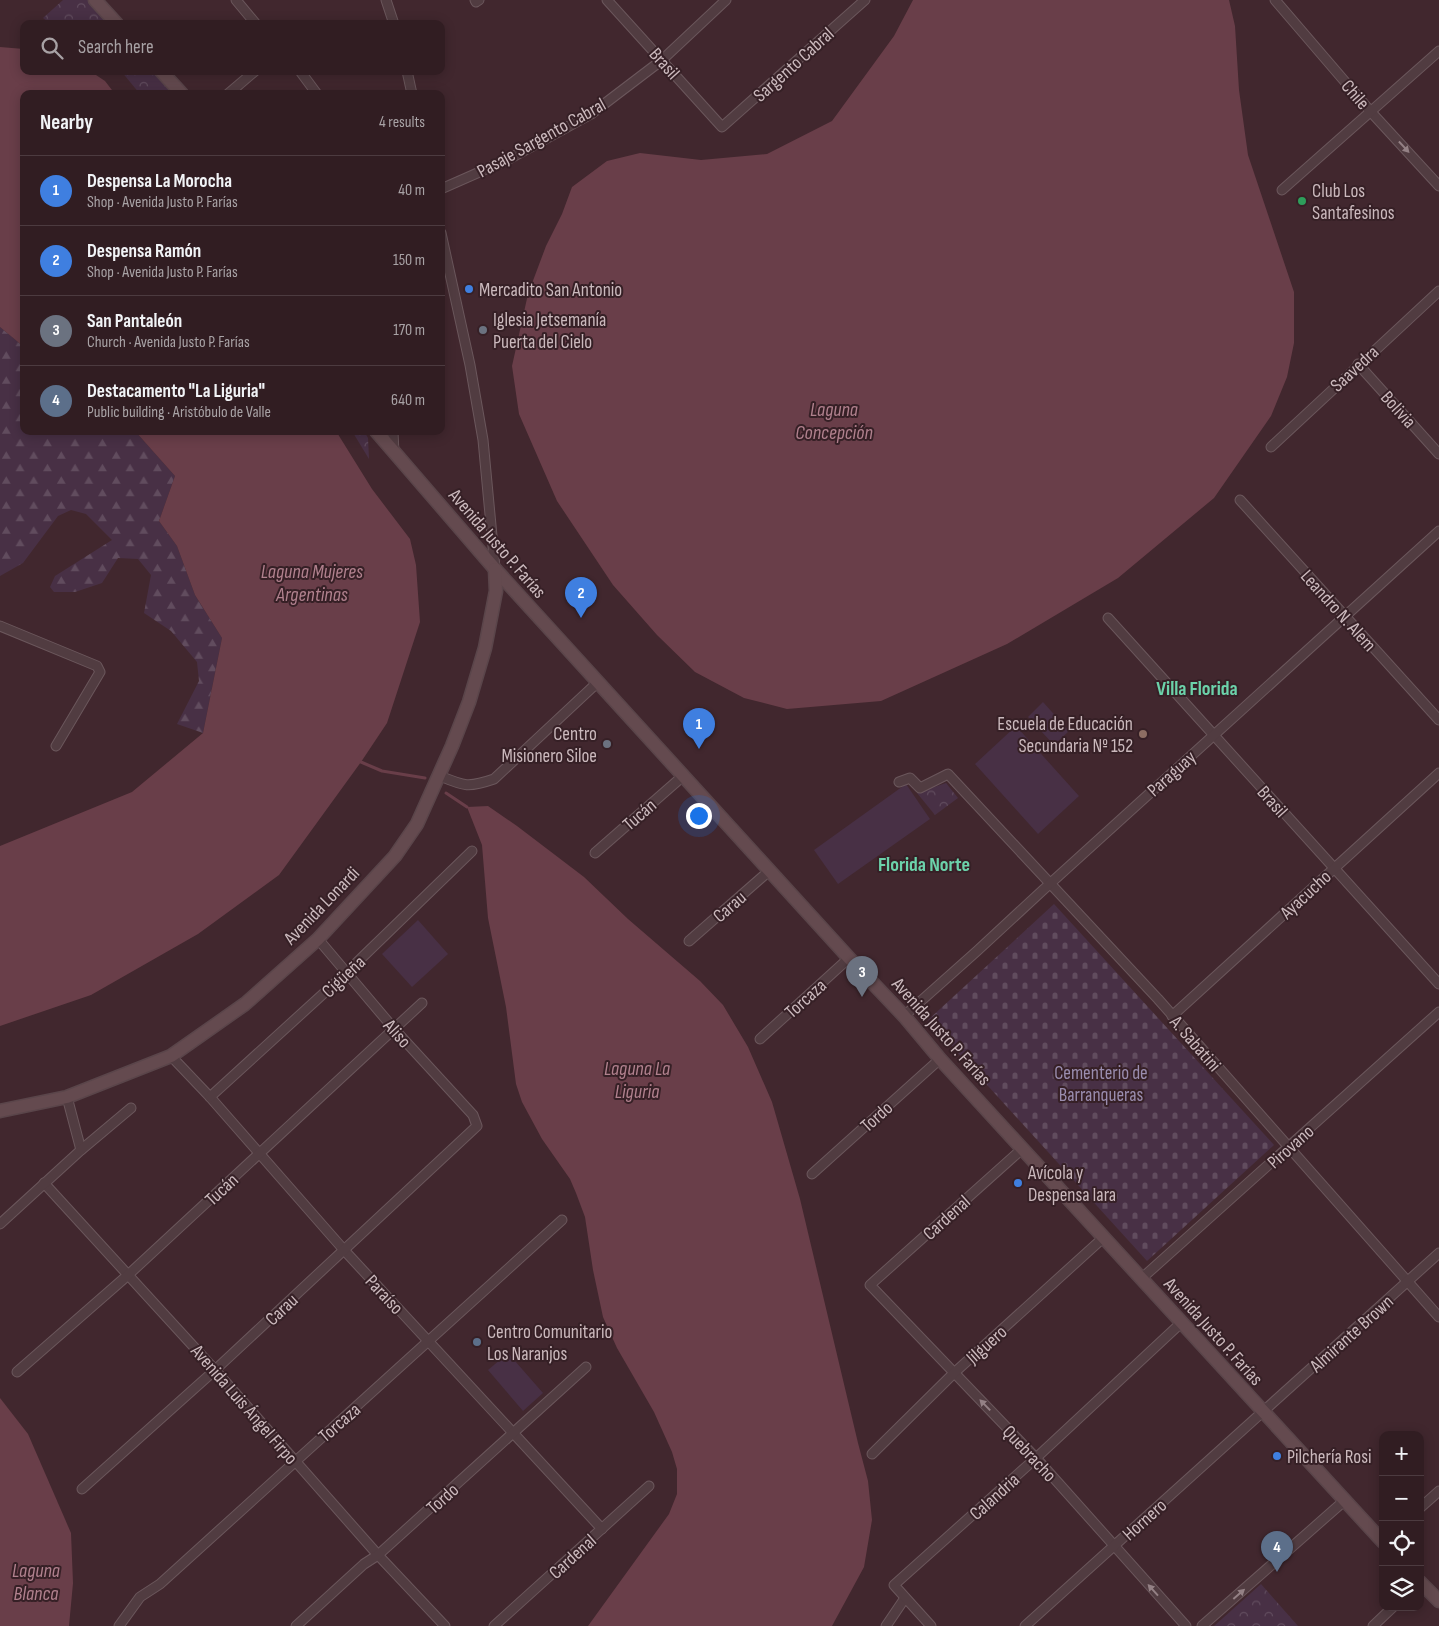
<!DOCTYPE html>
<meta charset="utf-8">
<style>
body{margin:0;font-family:"Sofia Sans Condensed",sans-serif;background:#39262a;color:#f1f3f6}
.controls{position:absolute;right:15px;bottom:15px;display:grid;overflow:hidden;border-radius:10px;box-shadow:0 2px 12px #0003}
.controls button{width:45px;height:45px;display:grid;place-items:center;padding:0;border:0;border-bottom:1px solid #4c3b40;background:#311d22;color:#f1f3f6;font:25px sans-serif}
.you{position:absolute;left:698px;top:815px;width:18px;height:18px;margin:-12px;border:4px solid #fff;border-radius:50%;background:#1a73e8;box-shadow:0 0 0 8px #1a73e833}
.badge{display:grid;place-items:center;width:32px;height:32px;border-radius:50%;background:#1a73e8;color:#fff;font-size:16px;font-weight:700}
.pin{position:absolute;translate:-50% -41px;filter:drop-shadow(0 1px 2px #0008)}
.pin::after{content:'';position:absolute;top:26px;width:18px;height:15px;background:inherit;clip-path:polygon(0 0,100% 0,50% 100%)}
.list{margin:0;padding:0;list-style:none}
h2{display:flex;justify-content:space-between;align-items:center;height:65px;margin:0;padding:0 20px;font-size:21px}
h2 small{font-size:16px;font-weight:400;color:#a8a2a5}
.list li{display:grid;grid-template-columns:32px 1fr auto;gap:15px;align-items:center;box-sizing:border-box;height:70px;padding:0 20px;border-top:1px solid #4c3b40}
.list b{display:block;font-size:19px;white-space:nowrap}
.list p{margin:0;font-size:16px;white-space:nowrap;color:#a8a2a5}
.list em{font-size:16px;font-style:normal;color:#a8a2a5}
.icon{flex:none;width:28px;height:28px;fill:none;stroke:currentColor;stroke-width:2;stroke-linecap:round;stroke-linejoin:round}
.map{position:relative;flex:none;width:1439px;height:1626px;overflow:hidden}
.search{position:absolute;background:#311d22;box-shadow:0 2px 12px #0003;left:20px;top:20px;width:425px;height:55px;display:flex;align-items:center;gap:12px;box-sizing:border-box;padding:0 18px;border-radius:10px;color:#a8a2a5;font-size:19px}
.panel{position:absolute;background:#311d22;box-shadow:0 2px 12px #0003;left:20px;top:90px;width:425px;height:345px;border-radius:10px}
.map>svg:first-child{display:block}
</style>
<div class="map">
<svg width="1439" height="1626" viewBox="0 0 1439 1626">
<defs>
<pattern id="forest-firs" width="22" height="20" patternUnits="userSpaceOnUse" patternTransform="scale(1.25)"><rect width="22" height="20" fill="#483045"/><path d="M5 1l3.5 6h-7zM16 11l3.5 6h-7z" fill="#614c5e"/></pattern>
<pattern id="cemetery-stones" width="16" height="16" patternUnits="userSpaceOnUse" patternTransform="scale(1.25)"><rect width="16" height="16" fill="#483045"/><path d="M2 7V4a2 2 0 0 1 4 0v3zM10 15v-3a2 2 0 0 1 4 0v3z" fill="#614c5e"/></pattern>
<pattern id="park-crowns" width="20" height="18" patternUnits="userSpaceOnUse" patternTransform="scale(1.25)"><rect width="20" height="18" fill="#483045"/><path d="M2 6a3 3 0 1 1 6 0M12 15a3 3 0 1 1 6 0" fill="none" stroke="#614c5e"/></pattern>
</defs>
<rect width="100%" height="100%" fill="#41272e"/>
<path fill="url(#forest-firs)" d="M 0,327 L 24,347 L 24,431 L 135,431 L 175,476 L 159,521 L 177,546 L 195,595 L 222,638 L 203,733 L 177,724 L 199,681 L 197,662 L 171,631 L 144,613 L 151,575 L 138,559 L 118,558 L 102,583 L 75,592 L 54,592 L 50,587 L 55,576 L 112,540 L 86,514 L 71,510 L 58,516 L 23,563 L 0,576 Z"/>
<path fill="url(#cemetery-stones)" d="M 1054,904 L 1274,1145 L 1147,1261 L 928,1020 Z"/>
<g fill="url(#park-crowns)">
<path d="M 63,0 L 89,0 L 110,24 L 51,24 L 43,18 Z"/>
<path d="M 121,71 L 152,71 L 172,94 L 140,94 Z"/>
<path d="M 352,431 L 364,431 L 368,438 L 369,459 Z"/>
<path d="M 946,783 L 958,798 L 935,815 L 917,793 Z"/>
<path d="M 1261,1584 L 1298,1626 L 1214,1626 Z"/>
</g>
<g fill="#483045">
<path d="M 1043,702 L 1069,731 L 1054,745 L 1028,717 Z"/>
<path d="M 1016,726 L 1079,796 L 1038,834 L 975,764 Z"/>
<path d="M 906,784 L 930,819 L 838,884 L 814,850 Z"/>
<path d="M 418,920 L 448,954 L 412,987 L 382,954 Z"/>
<path d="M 508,1353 L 543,1393 L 523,1411 L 488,1370 Z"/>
</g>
<g fill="#693e49">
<path d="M 913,0 L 1229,0 L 1235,26 L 1239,90 L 1248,155 L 1294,292 L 1294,343 L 1287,377 L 1271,416 L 1214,498 L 1118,578 L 1007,644 L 881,701 L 787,709 L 744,698 L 695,672 L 657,635 L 613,585 L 557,501 L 519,414 L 512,366 L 528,294 L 546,246 L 562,214 L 572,187 L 607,161 L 640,153 L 701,160 L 767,154 L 832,121 L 894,36 Z"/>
<path d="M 0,47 L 24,49 L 24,71 L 90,71 L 105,81 L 115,94 L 24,94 L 24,347 L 0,327 Z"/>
<path d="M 135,431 L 336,431 L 372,489 L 410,539 L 416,565 L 420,622 L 387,723 L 361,762 L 279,875 L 198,934 L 91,995 L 0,1026 L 0,846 L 132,792 L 203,733 L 222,638 L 195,595 L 177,546 L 159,521 L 175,476 Z"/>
<path d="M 488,806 L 517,826 L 584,877 L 628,919 L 700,981 L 723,1005 L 748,1047 L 772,1102 L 800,1199 L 858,1443 L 868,1481 L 872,1520 L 864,1567 L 832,1626 L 588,1626 L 669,1514 L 677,1494 L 677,1469 L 672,1452 L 654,1412 L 617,1348 L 603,1317 L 593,1270 L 585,1217 L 576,1193 L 570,1179 L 542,1139 L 522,1102 L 516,1084 L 506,1007 L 488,918 L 482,845 L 467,807 Z"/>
<path d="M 0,1398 L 28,1434 L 71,1533 L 73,1583 L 69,1626 L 0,1626 Z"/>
</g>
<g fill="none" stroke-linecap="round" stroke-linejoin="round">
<g stroke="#693e49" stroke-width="3">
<path d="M 361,762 L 382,771 L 425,778"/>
<path d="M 446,793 L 467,807"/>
</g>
<defs>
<g id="street">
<path d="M 236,0 L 256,24"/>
<path d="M 386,0 L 394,24"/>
<path d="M 475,0 L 476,2 L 479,0"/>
<path d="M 607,0 L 722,127 L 865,0"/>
<path d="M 1275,0 L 1371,112 L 1439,186"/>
<path d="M 300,71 L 317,94"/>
<path d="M 407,71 L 412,94"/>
<path d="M 228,94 L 255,71"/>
<path d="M 441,189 L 509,159 L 591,114 L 662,60 L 726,0"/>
<path d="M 1282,190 L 1439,51"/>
<path d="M 441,233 L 470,365 L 483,440 L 495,568"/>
<path d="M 1358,364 L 1439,454"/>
<path d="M 393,431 L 394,453"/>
<path d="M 1271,447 L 1439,291"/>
<path d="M 1240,500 L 1439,720"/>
<path d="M 1108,618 L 1439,984"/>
<path d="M 0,626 L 97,666 L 100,672 L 56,746"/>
<path d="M 440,776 C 464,786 468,788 494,779 L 598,682"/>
<path d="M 899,782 L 910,778 L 920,788 L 948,774 L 1158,999 L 1439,1317"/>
<path d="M 595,853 L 683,776"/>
<path d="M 689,941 L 769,871"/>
<path d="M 904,1016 L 977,951 L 1043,890 L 1439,531"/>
<path d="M 1172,1016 L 1439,773"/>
<path d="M 760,1039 L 849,958"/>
<path d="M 171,1056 L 210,1097 L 344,1250 L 602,1529"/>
<path d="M 67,1097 L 81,1150"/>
<path d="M 210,1097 L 346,973 L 472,851"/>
<path d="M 1022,1149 L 870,1285 L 1036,1458 L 1186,1626"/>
<path d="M 812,1174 L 940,1059"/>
<path d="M 44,1183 L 215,1370 L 378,1555 L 445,1626"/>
<path d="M 0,1224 L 81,1150 L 131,1108"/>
<path d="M 1141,1279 L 1439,1012"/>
<path d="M 17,1372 L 128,1275 L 422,1003"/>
<path d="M 872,1454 L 954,1373 L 1103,1238"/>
<path d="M 82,1489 L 215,1370 L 477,1126 L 473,1115 L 395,1030 L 318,939"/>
<path d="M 1420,1508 L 1439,1491"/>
<path d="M 119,1626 L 140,1597 L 160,1584 C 293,1462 429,1342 562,1220"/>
<path d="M 296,1626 L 364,1564 L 378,1555 L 586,1367"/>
<path d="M 494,1626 L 649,1486"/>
<path d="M 886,1626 L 905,1598"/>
<path d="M 931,1626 L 894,1585 L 1036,1458 L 1181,1323"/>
<path d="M 1025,1626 L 1439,1253"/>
<path d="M 1202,1626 L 1344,1501"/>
<path d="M 1373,1626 L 1393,1607"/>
</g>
<g id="secondary">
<path d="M 95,0 L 117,24"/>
<path d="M 161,71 L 182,94"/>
<path d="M 376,431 L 495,569 L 849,958 L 904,1016 L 940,1059 L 1383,1542"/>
<path d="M 0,1111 L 67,1097 L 171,1056 L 245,1004 L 318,939 L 395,856 L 417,824 L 452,746 L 469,702 L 485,648 L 496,591 L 495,569"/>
<path d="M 1420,1582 L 1439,1601"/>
</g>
</defs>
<use href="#street" stroke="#6b575c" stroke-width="11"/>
<use href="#secondary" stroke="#5a454a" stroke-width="15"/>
<use href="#street" stroke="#513c41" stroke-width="9"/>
<use href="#secondary" stroke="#644a4f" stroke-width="12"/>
</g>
<defs><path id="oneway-solid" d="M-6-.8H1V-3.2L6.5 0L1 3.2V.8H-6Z" transform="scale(1.25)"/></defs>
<g fill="#948185">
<use href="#oneway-solid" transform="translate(1404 147) rotate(47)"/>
<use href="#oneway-solid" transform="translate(985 1405) rotate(-134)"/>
<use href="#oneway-solid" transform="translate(1153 1590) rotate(-132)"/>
<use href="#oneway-solid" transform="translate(1239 1594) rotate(-41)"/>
</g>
<circle fill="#2e9e5b" stroke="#362026" stroke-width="2" cx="1302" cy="201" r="5"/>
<g fill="#3f7fe0" stroke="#362026" stroke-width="2">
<circle cx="469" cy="289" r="5"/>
<circle cx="1018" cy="1183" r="5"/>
<circle cx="1277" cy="1456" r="5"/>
</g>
<g fill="#6b7280" stroke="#362026" stroke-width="2">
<circle cx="483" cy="330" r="5"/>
<circle cx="607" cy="744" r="5"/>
</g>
<circle fill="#8d6e63" stroke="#362026" stroke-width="2" cx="1143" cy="734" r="5"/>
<circle fill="#5c6f8a" stroke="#362026" stroke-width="2" cx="477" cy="1342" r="5"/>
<g text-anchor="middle" stroke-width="4" stroke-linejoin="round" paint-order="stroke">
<g font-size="19" fill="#cbb9bd" stroke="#362026">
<text transform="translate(665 63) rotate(48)" y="7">Brasil</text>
<text transform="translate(793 64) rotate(-42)" y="7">Sargento Cabral</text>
<text transform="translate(1356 94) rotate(49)" y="7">Chile</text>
<text transform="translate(541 137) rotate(-29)" y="7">Pasaje Sargento Cabral</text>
<text transform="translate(1354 368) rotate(-43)" y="7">Saavedra</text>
<text transform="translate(1399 409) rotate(48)" y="7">Bolivia</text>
<text transform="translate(498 543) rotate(49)" y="7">Avenida Justo P. Farías</text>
<text transform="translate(1339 610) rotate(48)" y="7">Leandro N. Alem</text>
<text transform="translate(1171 773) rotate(-42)" y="7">Paraguay</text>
<text transform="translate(1273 801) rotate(48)" y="7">Brasil</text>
<text transform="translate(639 814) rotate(-41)" y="7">Tucán</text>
<text transform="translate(1305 894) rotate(-43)" y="7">Ayacucho</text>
<text transform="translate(321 905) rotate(-46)" y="7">Avenida Lonardi</text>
<text transform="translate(729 906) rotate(-41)" y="7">Carau</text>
<text transform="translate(343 976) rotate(-43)" y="7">Cigüeña</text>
<text transform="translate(805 998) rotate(-42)" y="7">Torcaza</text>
<text transform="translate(942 1031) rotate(48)" y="7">Avenida Justo P. Farías</text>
<text transform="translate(398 1033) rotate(48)" y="7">Aliso</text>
<text transform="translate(1196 1043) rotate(49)" y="7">A. Sabatini</text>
<text transform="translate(876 1116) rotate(-42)" y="7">Tordo</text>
<text transform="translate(1290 1146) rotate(-42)" y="7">Pirovano</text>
<text transform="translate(221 1189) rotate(-43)" y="7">Tucán</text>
<text transform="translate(946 1217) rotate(-42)" y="7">Cardenal</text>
<text transform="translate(385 1294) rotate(47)" y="7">Paraíso</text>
<text transform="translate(281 1309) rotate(-43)" y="7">Carau</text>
<text transform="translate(1214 1331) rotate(48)" y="7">Avenida Justo P. Farías</text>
<text transform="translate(1351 1333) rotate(-42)" y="7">Almirante Brown</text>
<text transform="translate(986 1344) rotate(-42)" y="7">Jilguero</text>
<text transform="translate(245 1404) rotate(49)" y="7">Avenida Luis Ángel Firpo</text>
<text transform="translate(339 1422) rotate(-41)" y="7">Torcaza</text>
<text transform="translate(1030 1453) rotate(47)" y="7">Quebracho</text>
<text transform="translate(994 1496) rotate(-42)" y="7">Calandria</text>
<text transform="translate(442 1498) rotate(-42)" y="7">Tordo</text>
<text transform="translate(1144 1519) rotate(-42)" y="7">Hornero</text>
<text transform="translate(572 1556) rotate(-42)" y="7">Cardenal</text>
</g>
<g font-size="19" fill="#cbb9bd" stroke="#362026" text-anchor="start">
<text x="1312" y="197">Club Los<tspan x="1312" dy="22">Santafesinos</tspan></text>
<text x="479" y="296">Mercadito San Antonio</text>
<text x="493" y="326">Iglesia Jetsemanía<tspan x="493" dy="22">Puerta del Cielo</tspan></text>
<text x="1133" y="730" text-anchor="end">Escuela de Educación<tspan x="1133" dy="22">Secundaria Nº 152</tspan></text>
<text x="597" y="740" text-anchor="end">Centro<tspan x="597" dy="22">Misionero Siloe</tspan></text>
<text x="1028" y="1179">Avícola y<tspan x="1028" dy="22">Despensa Iara</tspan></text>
<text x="487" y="1338">Centro Comunitario<tspan x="487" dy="22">Los Naranjos</tspan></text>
<text x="1287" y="1463">Pilchería Rosi</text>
</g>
<g font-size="19" fill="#9a8daf" stroke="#362026">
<text x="1101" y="1079">Cementerio de<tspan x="1101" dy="22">Barranqueras</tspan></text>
</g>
<g font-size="20" font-style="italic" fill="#b1818e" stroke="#362026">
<text x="834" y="416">Laguna<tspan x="834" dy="23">Concepción</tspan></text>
<text x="312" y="578">Laguna Mujeres<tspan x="312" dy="23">Argentinas</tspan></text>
<text x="637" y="1075">Laguna La<tspan x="637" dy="23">Liguria</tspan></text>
<text x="36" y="1577">Laguna<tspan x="36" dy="23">Blanca</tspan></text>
</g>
<g font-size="20" font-weight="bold" fill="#6cd2aa" stroke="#362026">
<text x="1197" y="695">Villa Florida</text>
<text x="924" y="871">Florida Norte</text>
</g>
</g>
</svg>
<div class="controls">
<button>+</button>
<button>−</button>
<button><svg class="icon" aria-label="locate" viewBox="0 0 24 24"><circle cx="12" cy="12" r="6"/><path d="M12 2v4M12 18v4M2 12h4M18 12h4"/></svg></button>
<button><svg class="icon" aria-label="layers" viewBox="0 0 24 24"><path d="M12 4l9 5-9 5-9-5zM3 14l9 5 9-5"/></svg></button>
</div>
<div class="you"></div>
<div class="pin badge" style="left:699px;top:749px;background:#3f7fe0">1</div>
<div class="pin badge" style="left:581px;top:618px;background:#3f7fe0">2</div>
<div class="pin badge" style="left:862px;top:997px;background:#6b7280">3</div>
<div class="pin badge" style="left:1277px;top:1572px;background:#5c6f8a">4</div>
<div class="search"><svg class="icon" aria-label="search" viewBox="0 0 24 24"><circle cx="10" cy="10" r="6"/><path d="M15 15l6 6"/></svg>Search here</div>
<section class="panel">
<h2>Nearby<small>4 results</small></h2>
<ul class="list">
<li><span class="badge" style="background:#3f7fe0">1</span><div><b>Despensa La Morocha</b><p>Shop · Avenida Justo P. Farías</p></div><em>40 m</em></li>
<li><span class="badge" style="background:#3f7fe0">2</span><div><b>Despensa Ramón</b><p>Shop · Avenida Justo P. Farías</p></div><em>150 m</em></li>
<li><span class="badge" style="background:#6b7280">3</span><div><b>San Pantaleón</b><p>Church · Avenida Justo P. Farías</p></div><em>170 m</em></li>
<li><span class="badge" style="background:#5c6f8a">4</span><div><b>Destacamento &quot;La Liguria&quot;</b><p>Public building · Aristóbulo de Valle</p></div><em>640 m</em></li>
</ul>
</section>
</div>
